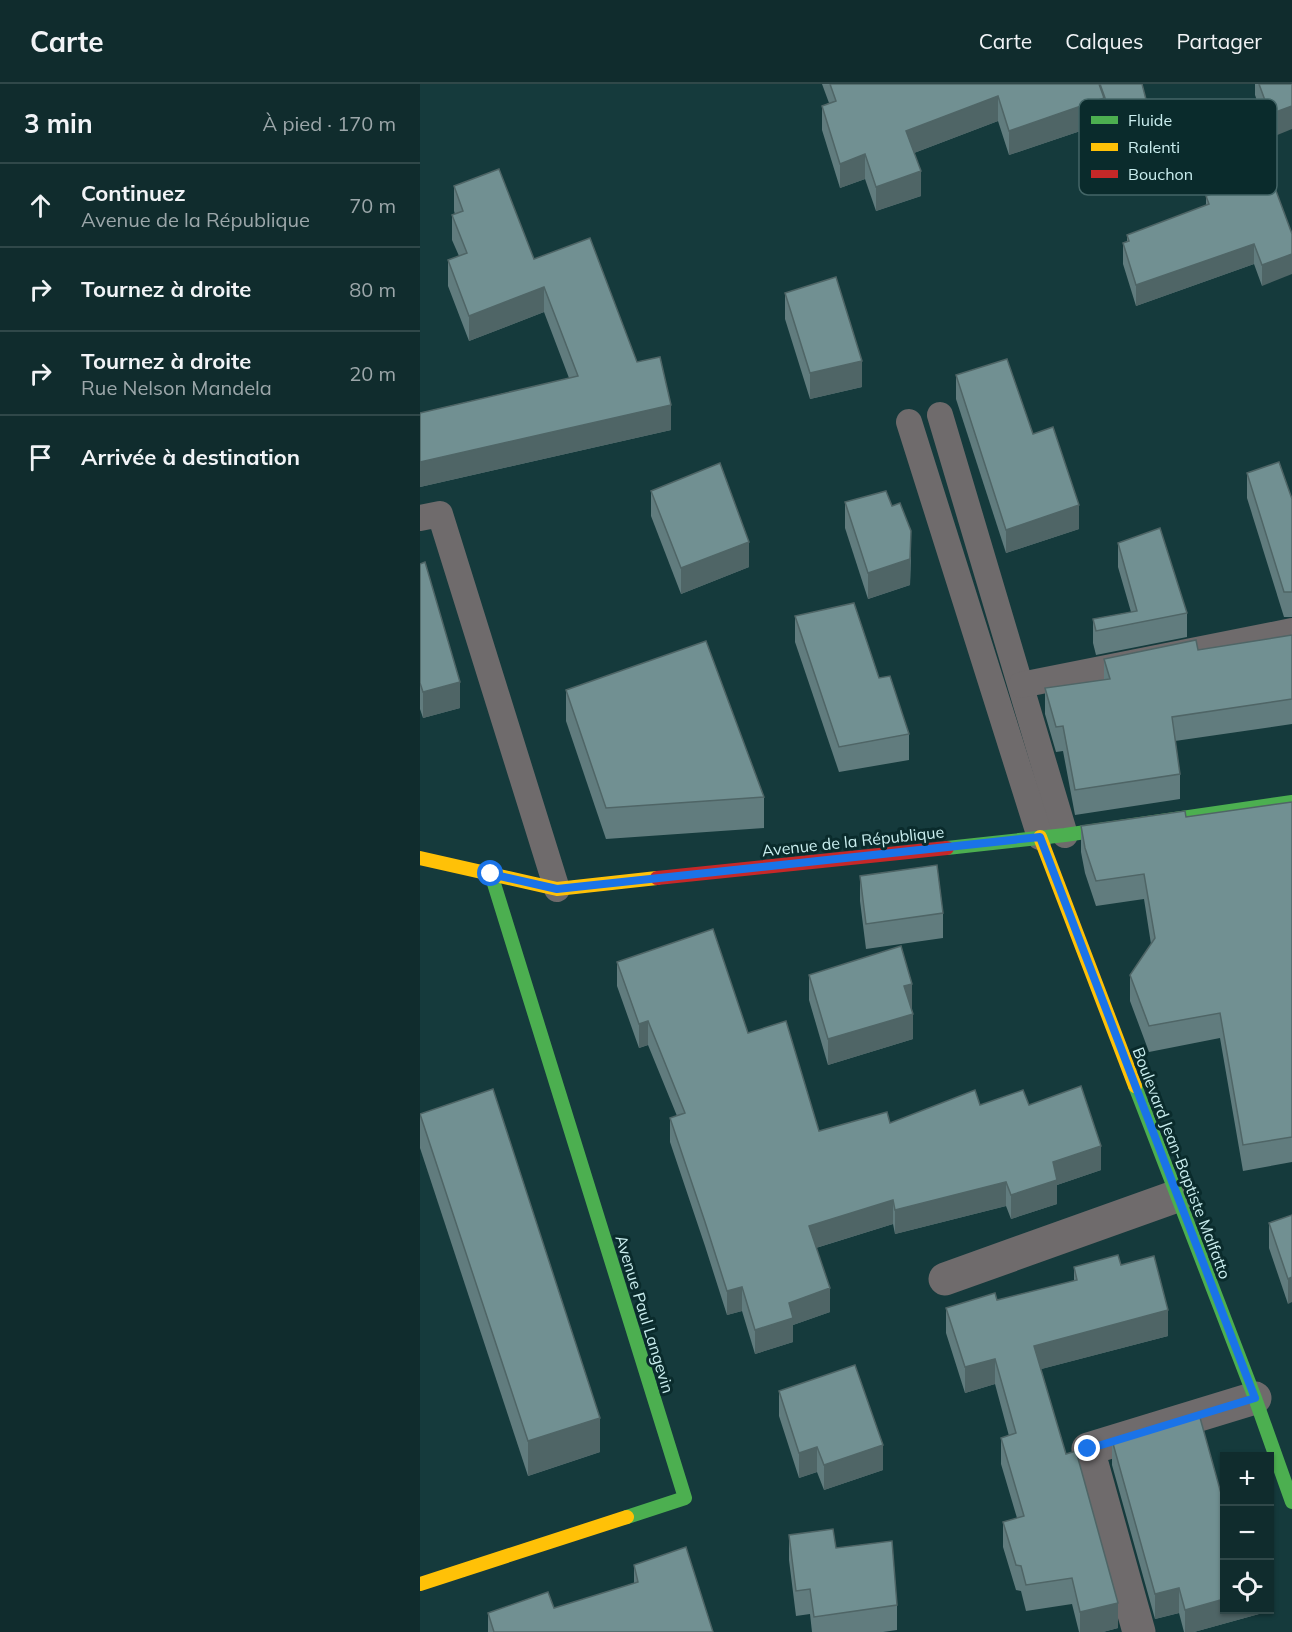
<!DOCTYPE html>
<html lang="fr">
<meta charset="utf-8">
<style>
body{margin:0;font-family:Mulish,sans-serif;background:#1e3839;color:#f1f3f6}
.controls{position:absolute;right:18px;bottom:18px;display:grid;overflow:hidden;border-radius:0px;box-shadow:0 2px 4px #0004}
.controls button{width:54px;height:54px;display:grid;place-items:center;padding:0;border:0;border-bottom:2px solid #304849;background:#102c2d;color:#f1f3f6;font:30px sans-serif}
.stop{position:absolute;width:18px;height:18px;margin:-14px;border:4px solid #1a73e8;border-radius:50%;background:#fff}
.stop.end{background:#1a73e8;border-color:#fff;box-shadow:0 2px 6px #0008}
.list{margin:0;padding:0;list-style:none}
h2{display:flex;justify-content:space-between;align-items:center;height:78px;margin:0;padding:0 24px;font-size:26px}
h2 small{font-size:20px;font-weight:400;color:#9ca7aa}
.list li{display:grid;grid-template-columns:39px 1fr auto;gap:18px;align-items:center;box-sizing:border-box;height:84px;padding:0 24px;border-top:2px solid #304849}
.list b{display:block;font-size:22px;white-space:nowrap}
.list p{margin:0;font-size:20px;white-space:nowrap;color:#9ca7aa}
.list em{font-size:20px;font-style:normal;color:#9ca7aa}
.icon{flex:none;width:33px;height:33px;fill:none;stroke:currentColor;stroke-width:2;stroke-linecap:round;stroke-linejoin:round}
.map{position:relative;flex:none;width:872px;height:1548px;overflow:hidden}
header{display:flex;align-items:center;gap:36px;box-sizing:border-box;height:84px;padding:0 30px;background:#102c2d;border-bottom:2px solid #304849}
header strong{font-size:28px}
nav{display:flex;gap:33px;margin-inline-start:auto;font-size:21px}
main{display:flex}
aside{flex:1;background:#102c2d}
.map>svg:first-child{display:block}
</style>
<header>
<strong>Carte</strong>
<nav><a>Carte</a><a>Calques</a><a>Partager</a></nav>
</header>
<main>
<aside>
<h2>3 min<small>À pied · 170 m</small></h2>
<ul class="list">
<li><svg class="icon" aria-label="ahead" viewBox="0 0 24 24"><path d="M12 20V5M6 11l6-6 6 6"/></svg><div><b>Continuez</b><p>Avenue de la République</p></div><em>70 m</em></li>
<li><svg class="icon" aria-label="right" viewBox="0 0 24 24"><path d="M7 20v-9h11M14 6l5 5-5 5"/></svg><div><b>Tournez à droite</b></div><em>80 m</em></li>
<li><svg class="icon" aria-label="right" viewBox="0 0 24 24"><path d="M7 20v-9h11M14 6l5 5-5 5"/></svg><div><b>Tournez à droite</b><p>Rue Nelson Mandela</p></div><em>20 m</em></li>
<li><svg class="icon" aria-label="arrive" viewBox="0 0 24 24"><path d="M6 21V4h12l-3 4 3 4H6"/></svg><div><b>Arrivée à destination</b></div></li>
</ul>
</aside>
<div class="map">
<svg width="872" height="1548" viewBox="0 0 872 1548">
<rect width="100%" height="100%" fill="#153a3c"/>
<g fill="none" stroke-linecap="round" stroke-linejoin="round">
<g stroke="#6f6b6c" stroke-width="26">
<path d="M 520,331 L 645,751"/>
<path d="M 489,338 L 620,753"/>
<path d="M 0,434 L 20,430 L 137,805"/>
<path d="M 601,601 L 872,547"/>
</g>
<g stroke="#6f6b6c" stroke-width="33">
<path d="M 525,1195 L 757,1112"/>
<path d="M 719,1548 L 668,1365 L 835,1314"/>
</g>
<g stroke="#4caf50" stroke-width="14">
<path d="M 527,764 L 645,751 L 872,718"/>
<path d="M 71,790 L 265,1414 L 207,1433"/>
<path d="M 715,1002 L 835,1314 L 872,1418"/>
</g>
<g stroke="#ffc107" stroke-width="14">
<path d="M 620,753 L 715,1002"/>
<path d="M 0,774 L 137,805 L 237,794"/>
<path d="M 0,1500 L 207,1433"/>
</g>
<path stroke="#c62828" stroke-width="14" d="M 237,794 L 527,764"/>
</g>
<g fill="#617c7e">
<path d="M 402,0 L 679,0 L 729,41 L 694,53 L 684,25 L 684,39 L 589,71 L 578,37 L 494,69 L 501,112 L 456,127 L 445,95 L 420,104 L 402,46 L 402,22 L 409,19 Z"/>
<path d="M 835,0 L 872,0 L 850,54 L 835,11 Z"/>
<path d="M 34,102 L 114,175 L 217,278 L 251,346 L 0,403 L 0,329 L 149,294 L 124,228 L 49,257 L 28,202 L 28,176 L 39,172 L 32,156 L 32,131 L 35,130 L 34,127 Z"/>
<path d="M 786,112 L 872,150 L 842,202 L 834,180 L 716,222 L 703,180 L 703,159 L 707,158 L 707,151 L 786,122 Z"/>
<path d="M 365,209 L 442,303 L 390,315 L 365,235 Z"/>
<path d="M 536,291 L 613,350 L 659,445 L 586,469 L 536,315 Z"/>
<path d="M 827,389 L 872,415 L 872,533 L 864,533 L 827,414 Z"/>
<path d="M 231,407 L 329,483 L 261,510 L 231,432 Z"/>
<path d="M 425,418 L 491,473 L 490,501 L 448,515 L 425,444 Z"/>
<path d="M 698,459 L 767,529 L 767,553 L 676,571 L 673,559 L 673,535 L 711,528 L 698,483 Z"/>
<path d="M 0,480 L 40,624 L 3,634 L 0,625 Z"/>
<path d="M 375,532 L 459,594 L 489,650 L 489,676 L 419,688 L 375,558 Z"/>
<path d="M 872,551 L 872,640 L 755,657 L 760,690 L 760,715 L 655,731 L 643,667 L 636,668 L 625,630 L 625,604 L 684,596 L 684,575 L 778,566 Z"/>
<path d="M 146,606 L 344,713 L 344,744 L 186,755 L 146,637 Z"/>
<path d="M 872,718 L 872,1078 L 823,1087 L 800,954 L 729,968 L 710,917 L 710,891 L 731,860 L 724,815 L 676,822 L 665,789 L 661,768 L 661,742 L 766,733 Z"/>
<path d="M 440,792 L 523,829 L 523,854 L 446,865 L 440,817 Z"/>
<path d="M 197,878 L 328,949 L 399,1047 L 470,1039 L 560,1021 L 609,1021 L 681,1086 L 637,1101 L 637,1120 L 591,1135 L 586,1122 L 475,1150 L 473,1140 L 396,1164 L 410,1228 L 373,1241 L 373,1258 L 335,1270 L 322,1227 L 307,1231 L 285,1162 L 250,1058 L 250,1034 L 257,1032 L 228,961 L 219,964 L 197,902 Z"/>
<path d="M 389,891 L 492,926 L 493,955 L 408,981 L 389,916 Z"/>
<path d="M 0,1030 L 180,1368 L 108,1392 L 0,1064 Z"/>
<path d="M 872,1131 L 868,1220 L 849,1164 L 849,1139 Z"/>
<path d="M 701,1181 L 748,1252 L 621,1285 L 646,1370 L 698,1544 L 683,1548 L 659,1548 L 652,1520 L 606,1527 L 601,1507 L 596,1506 L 583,1463 L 583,1438 L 597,1434 L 581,1380 L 581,1354 L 589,1352 L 575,1300 L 545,1309 L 526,1249 L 526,1224 L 577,1216 L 654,1197 L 654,1183 Z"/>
<path d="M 359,1307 L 463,1386 L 404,1406 L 397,1388 L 379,1394 L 359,1332 Z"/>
<path d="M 692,1356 L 804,1420 L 839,1526 L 839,1530 L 774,1548 L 764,1548 L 759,1529 L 735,1535 L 692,1381 Z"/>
<path d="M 369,1451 L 416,1464 L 477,1521 L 477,1546 L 463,1548 L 392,1548 L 390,1530 L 376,1532 L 369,1476 Z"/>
<path d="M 214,1481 L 293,1548 L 68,1548 L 68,1529 L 134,1524 L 214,1499 Z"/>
</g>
<g fill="#4f6566">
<path d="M 578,12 L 578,37 L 486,72 L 486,47 Z"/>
<path d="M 684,14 L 684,39 L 589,71 L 589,47 Z"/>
<path d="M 872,22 L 872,45 L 850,54 L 850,30 Z"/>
<path d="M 729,27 L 729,41 L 694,53 L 694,39 Z"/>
<path d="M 445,70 L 445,95 L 420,104 L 420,80 Z"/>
<path d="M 501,87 L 501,112 L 456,127 L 456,103 Z"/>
<path d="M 834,160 L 834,180 L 716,222 L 716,201 Z"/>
<path d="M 872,170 L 872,190 L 842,202 L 842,181 Z"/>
<path d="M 124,203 L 124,228 L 49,257 L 49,232 Z"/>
<path d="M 442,277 L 442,303 L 390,315 L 390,289 Z"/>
<path d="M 251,321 L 251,346 L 0,403 L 0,378 Z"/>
<path d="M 659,421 L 659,445 L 586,469 L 586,446 Z"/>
<path d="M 491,447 L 490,501 L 448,515 L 448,489 Z"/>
<path d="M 329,458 L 329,483 L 261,510 L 261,484 Z"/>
<path d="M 40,598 L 40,624 L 3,634 L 3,608 Z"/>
<path d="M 492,900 L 492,926 L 484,928 L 484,902 Z"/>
<path d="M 493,930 L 493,955 L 408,981 L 408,955 Z"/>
<path d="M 228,937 L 228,961 L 219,964 L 219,940 Z"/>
<path d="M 681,1062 L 681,1086 L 637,1101 L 637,1120 L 591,1135 L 591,1111 L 633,1078 Z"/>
<path d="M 586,1098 L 586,1122 L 475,1150 L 475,1126 Z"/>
<path d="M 473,1116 L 473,1140 L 389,1166 L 389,1142 Z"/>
<path d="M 872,1193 L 872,1218 L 868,1220 L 868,1195 Z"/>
<path d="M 322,1203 L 322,1227 L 307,1231 L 307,1207 Z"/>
<path d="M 410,1204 L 410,1228 L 373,1241 L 373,1258 L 335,1270 L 335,1246 L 369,1219 Z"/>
<path d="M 748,1226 L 748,1252 L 614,1287 L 614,1262 Z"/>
<path d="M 575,1275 L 575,1300 L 545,1309 L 545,1283 Z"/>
<path d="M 180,1334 L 180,1368 L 108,1392 L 108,1357 Z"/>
<path d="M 463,1361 L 463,1386 L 404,1406 L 404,1381 Z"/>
<path d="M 397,1363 L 397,1388 L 379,1394 L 379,1369 Z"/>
<path d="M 759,1504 L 759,1529 L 735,1535 L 735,1510 Z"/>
<path d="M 804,1515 L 804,1526 L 839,1526 L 839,1530 L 774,1548 L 765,1548 L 765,1526 Z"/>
<path d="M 698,1519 L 698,1544 L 683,1548 L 660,1548 L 660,1528 Z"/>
</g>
<g fill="#719092" stroke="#4f6566" stroke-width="1.5">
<path d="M 410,0 L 679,0 L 684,14 L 589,47 L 578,12 L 486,47 L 501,87 L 456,103 L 445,70 L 420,80 L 402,22 L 416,17 Z"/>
<path d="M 680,0 L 722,0 L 729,27 L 694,39 Z"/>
<path d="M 839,0 L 872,0 L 872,22 L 850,30 Z"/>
<path d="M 79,85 L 114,175 L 170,154 L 217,278 L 240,273 L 251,321 L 0,378 L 0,329 L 158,292 L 124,203 L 49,232 L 28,176 L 47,169 L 32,131 L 43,127 L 34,102 Z"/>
<path d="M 849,88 L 872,150 L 872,170 L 842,181 L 834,160 L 716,201 L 703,159 L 709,157 L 707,151 L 789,120 L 786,112 Z"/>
<path d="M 416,193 L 442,277 L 390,289 L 365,209 Z"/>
<path d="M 587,275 L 613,350 L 633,343 L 659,421 L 586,446 L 536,291 Z"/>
<path d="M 859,378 L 872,415 L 872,508 L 864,508 L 827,389 Z"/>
<path d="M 300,379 L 329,458 L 261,484 L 231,407 Z"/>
<path d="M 466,407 L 472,422 L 480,419 L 491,447 L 490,475 L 448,489 L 425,418 Z"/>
<path d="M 740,444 L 767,529 L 676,547 L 673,535 L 717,527 L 698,459 Z"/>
<path d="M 5,478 L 40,598 L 3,608 L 0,599 L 0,480 Z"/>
<path d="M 434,519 L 459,594 L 470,592 L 489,650 L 419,663 L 375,532 Z"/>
<path d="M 872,551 L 872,615 L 752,633 L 760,690 L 655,706 L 643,642 L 636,643 L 625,604 L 690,595 L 684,575 L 776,556 L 778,566 Z"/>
<path d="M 286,557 L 344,713 L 186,724 L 146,606 Z"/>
<path d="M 872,718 L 872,1053 L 823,1061 L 800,929 L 729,942 L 710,891 L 735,854 L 724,790 L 676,797 L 665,764 L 661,742 L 765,727 L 766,733 Z"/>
<path d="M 517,781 L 523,829 L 446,840 L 440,792 Z"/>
<path d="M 293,845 L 328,949 L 366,937 L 399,1047 L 467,1028 L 470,1039 L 555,1006 L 560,1021 L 603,1006 L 609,1021 L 661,1002 L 681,1062 L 633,1078 L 637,1096 L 591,1111 L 586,1098 L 475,1126 L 473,1116 L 389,1142 L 410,1204 L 369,1219 L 373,1234 L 335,1246 L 322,1203 L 307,1207 L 285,1138 L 250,1034 L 265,1029 L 228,937 L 219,940 L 197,878 Z"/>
<path d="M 481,862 L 492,900 L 484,902 L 493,930 L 408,955 L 389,891 Z"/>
<path d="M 73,1005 L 180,1334 L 108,1357 L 0,1030 Z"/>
<path d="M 872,1131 L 872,1193 L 868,1195 L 849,1139 Z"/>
<path d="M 698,1171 L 701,1181 L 734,1172 L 748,1226 L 614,1262 L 646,1370 L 656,1367 L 698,1519 L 660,1528 L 652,1494 L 606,1501 L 601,1482 L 596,1481 L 583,1438 L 604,1432 L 581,1354 L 596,1349 L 575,1275 L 545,1283 L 526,1224 L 575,1209 L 577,1216 L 657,1196 L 654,1183 Z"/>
<path d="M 435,1281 L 463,1361 L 404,1381 L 397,1363 L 379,1369 L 359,1307 Z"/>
<path d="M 779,1330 L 804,1420 L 804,1515 L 765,1526 L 759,1504 L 735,1510 L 692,1356 Z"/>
<path d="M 413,1445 L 416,1464 L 472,1457 L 477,1521 L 394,1533 L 390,1505 L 376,1507 L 369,1451 Z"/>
<path d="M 266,1463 L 293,1548 L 74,1548 L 68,1529 L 128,1508 L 134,1524 L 218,1498 L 214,1481 Z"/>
</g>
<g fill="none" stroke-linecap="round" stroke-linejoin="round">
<path stroke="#1a73e8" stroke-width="8" d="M 71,790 L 137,805 L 620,753 L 835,1314 L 668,1365"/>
</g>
<g text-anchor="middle" stroke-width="6" stroke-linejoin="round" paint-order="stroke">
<g font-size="16" fill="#cbeff0" stroke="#0a2b2c">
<text transform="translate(433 757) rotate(-6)" y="6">Avenue de la République</text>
<text transform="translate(762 1079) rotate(69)" y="6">Boulevard Jean-Baptiste Malfatto</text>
<text transform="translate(225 1230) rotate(73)" y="6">Avenue Paul Langevin</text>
</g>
</g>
<rect x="659" y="15" width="198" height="96" rx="9" fill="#0a2b2c" stroke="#446667" stroke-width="1.5"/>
<rect x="671" y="32" width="27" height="8" fill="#4caf50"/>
<rect x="671" y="59" width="27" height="8" fill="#ffc107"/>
<rect x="671" y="86" width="27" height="8" fill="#c62828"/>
<g font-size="16" fill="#cbeff0">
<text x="708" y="42">Fluide</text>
<text x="708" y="69">Ralenti</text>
<text x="708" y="96">Bouchon</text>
</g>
</svg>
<div class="controls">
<button>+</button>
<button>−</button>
<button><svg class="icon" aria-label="locate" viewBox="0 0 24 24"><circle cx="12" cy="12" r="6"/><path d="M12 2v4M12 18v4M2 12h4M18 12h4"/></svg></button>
</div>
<div class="stop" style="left:71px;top:790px"></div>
<div class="stop end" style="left:668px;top:1365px"></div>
</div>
</main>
